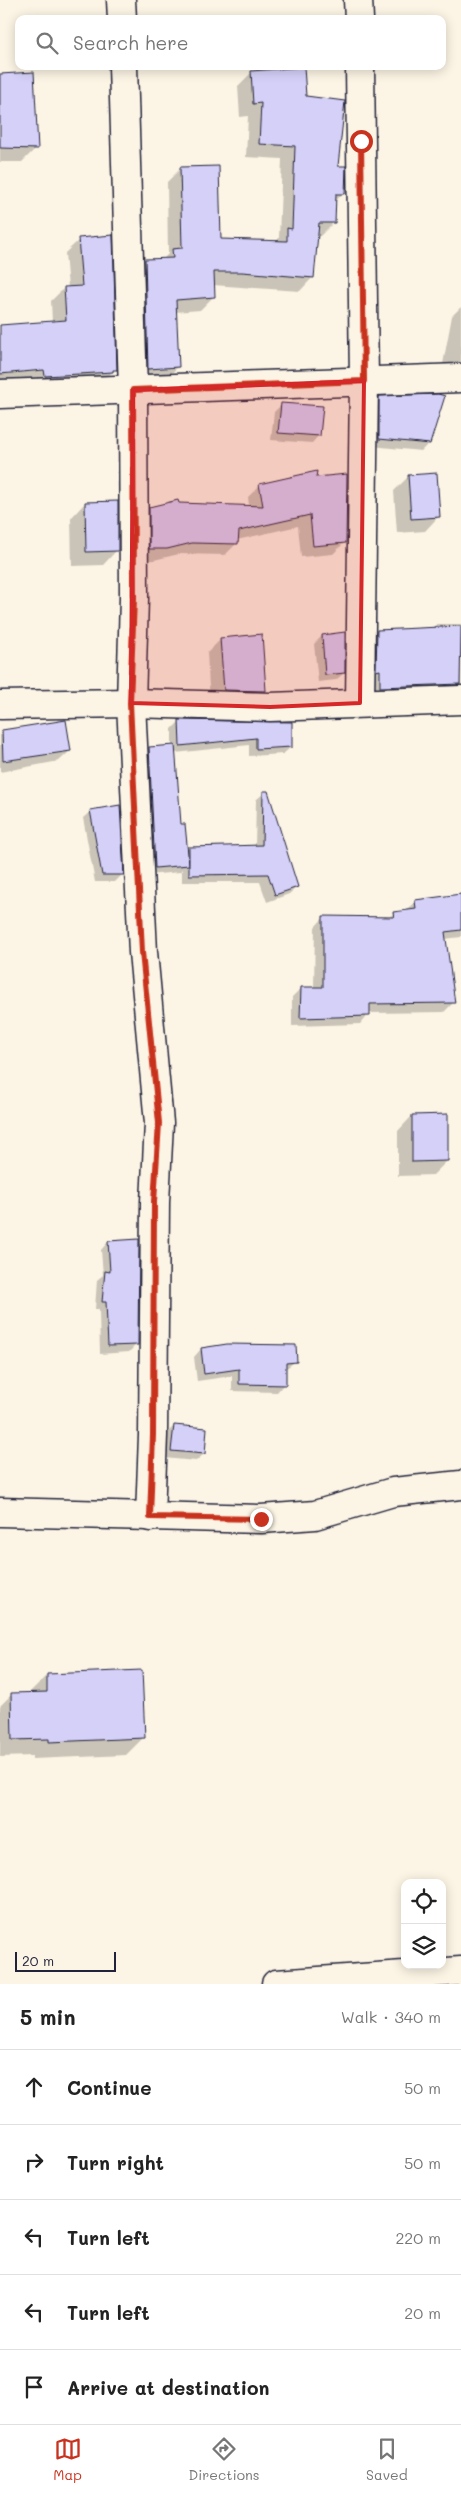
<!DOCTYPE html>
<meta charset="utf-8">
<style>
body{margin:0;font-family:Mali,sans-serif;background:#f6f6f6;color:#222}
.controls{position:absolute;right:15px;bottom:15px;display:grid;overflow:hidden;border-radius:10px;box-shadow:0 2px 12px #0003}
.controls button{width:45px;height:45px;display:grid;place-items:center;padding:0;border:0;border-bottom:1px solid #e0e0e0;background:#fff;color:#222;font:25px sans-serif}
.scale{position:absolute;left:15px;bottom:12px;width:101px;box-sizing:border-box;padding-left:5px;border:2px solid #22223b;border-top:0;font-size:14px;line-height:18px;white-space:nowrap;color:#22223b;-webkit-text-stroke:4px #fcf5e5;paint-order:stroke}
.stop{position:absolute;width:15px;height:15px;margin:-11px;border:4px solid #c8321e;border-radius:50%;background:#fff}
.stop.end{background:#c8321e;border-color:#fff;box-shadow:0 1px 5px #0008}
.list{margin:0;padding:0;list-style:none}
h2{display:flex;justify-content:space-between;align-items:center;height:65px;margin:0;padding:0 20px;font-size:21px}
h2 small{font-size:16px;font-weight:400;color:#767676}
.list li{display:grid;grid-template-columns:32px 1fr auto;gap:15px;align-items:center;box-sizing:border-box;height:75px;padding:0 20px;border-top:1px solid #e0e0e0}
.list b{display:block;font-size:19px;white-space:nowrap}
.list em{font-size:16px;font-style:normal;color:#767676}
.icon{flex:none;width:28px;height:28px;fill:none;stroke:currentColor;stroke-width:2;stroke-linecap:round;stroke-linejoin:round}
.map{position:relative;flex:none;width:461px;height:1984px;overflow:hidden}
.search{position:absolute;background:#fff;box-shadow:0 2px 12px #0003;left:15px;right:15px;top:15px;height:55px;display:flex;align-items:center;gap:12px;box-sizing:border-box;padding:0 18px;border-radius:10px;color:#767676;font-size:19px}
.sheet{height:440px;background:#fff}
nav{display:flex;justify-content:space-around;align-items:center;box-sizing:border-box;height:70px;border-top:1px solid #e0e0e0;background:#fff;font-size:14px;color:#767676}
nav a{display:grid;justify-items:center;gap:2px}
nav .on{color:#c8321e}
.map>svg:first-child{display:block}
</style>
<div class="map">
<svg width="461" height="1984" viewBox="0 0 461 1984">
<rect width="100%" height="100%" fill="#fcf5e5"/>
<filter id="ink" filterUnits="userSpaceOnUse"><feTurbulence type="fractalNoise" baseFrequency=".02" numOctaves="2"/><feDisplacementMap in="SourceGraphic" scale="10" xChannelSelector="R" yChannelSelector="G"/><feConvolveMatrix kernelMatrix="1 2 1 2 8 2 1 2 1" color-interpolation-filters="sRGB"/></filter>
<g filter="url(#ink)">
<g fill="#0003">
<path d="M 252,72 L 305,97 L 337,167 L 343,193 L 334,203 L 333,223 L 320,236 L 316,236 L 313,277 L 300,291 L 213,285 L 214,296 L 200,310 L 175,312 L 178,367 L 164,380 L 135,382 L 132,274 L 145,260 L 163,259 L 168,254 L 167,182 L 180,169 L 218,168 L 220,240 L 276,242 L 279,238 L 282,159 L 246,157 L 248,116 L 240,117 L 238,86 Z"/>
<path d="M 0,75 L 36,148 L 22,162 L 0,162 Z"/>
<path d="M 79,240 L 115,369 L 102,383 L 0,386 L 0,326 L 52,322 L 51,301 L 64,288 L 68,288 L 65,253 Z"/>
<path d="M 461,307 L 461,367 L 443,364 L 452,316 Z"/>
<path d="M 380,398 L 428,444 L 421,451 L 372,446 L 372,405 Z"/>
<path d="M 282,404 L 319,435 L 312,443 L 271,440 L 274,412 Z"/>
<path d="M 409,476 L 439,516 L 425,531 L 397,533 L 394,491 Z"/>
<path d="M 315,478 L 345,542 L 333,554 L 301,557 L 298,526 L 237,540 L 237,543 L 225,555 L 179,554 L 154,560 L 138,561 L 138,520 L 150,508 L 178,505 L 249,506 L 248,497 L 260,485 Z"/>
<path d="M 85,503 L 117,550 L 103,565 L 72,566 L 71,518 Z"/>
<path d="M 437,624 L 461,624 L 461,696 L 367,700 L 364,644 L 377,631 L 433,628 Z"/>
<path d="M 344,634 L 344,673 L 336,680 L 318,682 L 314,644 L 322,636 Z"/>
<path d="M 221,639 L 265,691 L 250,705 L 210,704 L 207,653 Z"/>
<path d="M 180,721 L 290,723 L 291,747 L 283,754 L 249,756 L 249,745 L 175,753 L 180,826 L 186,851 L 190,848 L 255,846 L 256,800 L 264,793 L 297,887 L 289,894 L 267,902 L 260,882 L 182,882 L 182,869 L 180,872 L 147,875 L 142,756 L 149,749 L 172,747 L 172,729 Z"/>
<path d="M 65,722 L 70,751 L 59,761 L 0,772 L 0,731 Z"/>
<path d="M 91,811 L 122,875 L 115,882 L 95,882 L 83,818 Z"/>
<path d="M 461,894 L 461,937 L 444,939 L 453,1003 L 444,1012 L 369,1013 L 360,1024 L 292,1026 L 292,997 L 301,988 L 314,988 L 315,927 L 324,917 L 388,918 L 394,913 L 406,911 L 415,902 Z"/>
<path d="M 412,1116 L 447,1161 L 433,1175 L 398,1176 L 398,1131 Z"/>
<path d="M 108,1242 L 137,1344 L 129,1352 L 100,1354 L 99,1309 L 95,1309 L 97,1280 L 103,1275 L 101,1250 Z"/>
<path d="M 201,1349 L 296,1361 L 285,1369 L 284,1384 L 277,1392 L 232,1391 L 232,1376 L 197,1381 L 194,1357 Z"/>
<path d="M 174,1426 L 204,1454 L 196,1461 L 164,1458 L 166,1434 Z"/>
<path d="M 47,1675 L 144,1737 L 126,1755 L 32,1759 L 32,1756 L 0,1757 L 0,1706 L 12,1694 L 29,1693 Z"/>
</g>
<g fill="#d5d0f8" stroke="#22223b">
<path d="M 304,67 L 306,96 L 345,101 L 338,166 L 346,166 L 345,194 L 336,194 L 335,223 L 319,223 L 314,278 L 242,272 L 214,272 L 215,297 L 176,300 L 179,367 L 148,369 L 145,259 L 173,258 L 172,249 L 182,248 L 180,167 L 219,166 L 221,239 L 287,241 L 287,228 L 292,229 L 295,146 L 259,144 L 261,103 L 253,104 L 251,71 Z"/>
<path d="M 34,72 L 38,149 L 0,148 L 0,74 Z"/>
<path d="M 113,235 L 117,370 L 113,370 L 113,372 L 45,376 L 44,370 L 0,374 L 0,325 L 66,320 L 64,287 L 82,286 L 78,238 Z"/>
<path d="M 438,394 L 445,396 L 430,444 L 379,439 L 379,396 Z"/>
<path d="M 281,403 L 323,406 L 320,436 L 278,433 Z"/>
<path d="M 317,471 L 316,477 L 347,474 L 346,543 L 313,546 L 310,515 L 239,531 L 238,544 L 192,543 L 167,549 L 149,549 L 149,507 L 178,500 L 179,503 L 263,506 L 259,484 Z"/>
<path d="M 437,473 L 440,517 L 411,519 L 408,475 Z"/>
<path d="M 118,501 L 118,551 L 86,552 L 85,502 Z"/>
<path d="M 461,626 L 460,684 L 380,687 L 380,670 L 376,671 L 377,630 Z"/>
<path d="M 345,632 L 345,673 L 325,675 L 322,635 Z"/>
<path d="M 262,634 L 266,691 L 224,690 L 220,638 Z"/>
<path d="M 66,720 L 71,751 L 3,761 L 2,730 Z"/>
<path d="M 179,720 L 292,722 L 292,747 L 256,749 L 256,738 L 180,746 Z"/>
<path d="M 175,745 L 181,824 L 185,824 L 189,865 L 155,868 L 149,747 Z"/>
<path d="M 263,791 L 268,791 L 298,887 L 275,895 L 268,874 L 189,875 L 189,847 L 262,845 Z"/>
<path d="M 120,805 L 124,875 L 102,875 L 90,810 Z"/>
<path d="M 461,894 L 461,930 L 445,932 L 455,1003 L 370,1004 L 370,1016 L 300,1018 L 301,987 L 323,987 L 323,916 L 394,917 L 393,912 L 416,909 L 415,900 Z"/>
<path d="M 448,1114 L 448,1161 L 412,1162 L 412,1115 Z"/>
<path d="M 139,1239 L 138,1345 L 108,1346 L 106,1302 L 102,1302 L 105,1271 L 110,1272 L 108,1241 Z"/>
<path d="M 227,1344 L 296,1345 L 297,1362 L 286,1363 L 286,1385 L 239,1384 L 239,1369 L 204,1374 L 201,1348 Z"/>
<path d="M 174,1425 L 207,1428 L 205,1454 L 171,1451 Z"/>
<path d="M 142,1670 L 145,1738 L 49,1742 L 49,1739 L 12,1740 L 11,1693 L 47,1692 L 47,1674 Z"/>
</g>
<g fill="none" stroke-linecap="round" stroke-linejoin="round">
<defs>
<g id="minor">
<path d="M 121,0 L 122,19"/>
<path d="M 358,0 L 359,19"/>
<path d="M 123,66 L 133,390 L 134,598 L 131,703 L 143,952 L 159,1123 L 155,1202 L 153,1435 L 150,1517"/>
<path d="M 360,66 L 364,381 L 360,703"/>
<path d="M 0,394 L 461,378"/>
<path d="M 0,705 L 131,703 L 270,707 L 461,700"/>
<path d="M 0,1512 L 261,1519 L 315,1515 L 393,1492 L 461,1485"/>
<path d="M 276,1984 L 461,1971"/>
</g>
</defs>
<use href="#minor" stroke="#22223b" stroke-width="31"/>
<use href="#minor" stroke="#fcf5e5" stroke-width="28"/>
</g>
</g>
<g fill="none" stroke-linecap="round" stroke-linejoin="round" filter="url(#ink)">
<path stroke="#c8321e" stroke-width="6" d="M 261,1519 L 150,1517 L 153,1435 L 154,1202 L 159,1123 L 142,952 L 130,703 L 134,598 L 133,390 L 364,381 L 361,141"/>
</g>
<path fill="#d62828" fill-opacity="0.2" stroke="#d62828" stroke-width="4" stroke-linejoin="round" d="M 364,381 L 360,703 L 270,707 L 131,703 L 133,390 Z"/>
</svg>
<div class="controls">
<button><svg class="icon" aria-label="locate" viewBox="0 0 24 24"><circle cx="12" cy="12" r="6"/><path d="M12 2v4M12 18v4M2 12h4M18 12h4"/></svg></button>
<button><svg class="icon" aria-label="layers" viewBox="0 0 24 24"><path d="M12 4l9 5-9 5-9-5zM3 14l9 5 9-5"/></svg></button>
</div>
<div class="scale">20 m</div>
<div class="stop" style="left:361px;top:141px"></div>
<div class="stop end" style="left:261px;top:1519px"></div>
<div class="search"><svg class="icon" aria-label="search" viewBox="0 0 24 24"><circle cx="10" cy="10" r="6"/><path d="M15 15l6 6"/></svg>Search here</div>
</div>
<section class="sheet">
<h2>5 min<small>Walk · 340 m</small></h2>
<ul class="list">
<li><svg class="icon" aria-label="ahead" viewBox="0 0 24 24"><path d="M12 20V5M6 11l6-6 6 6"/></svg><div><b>Continue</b></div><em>50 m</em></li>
<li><svg class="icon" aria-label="right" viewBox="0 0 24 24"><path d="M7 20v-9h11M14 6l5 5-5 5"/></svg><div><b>Turn right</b></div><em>50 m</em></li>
<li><svg class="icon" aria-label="left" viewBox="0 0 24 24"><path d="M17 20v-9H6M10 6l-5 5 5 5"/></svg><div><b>Turn left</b></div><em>220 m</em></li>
<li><svg class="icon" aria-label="left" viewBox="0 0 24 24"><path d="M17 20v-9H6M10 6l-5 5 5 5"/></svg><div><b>Turn left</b></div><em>20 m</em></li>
<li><svg class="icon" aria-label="arrive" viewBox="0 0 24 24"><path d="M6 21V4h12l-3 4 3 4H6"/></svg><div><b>Arrive at destination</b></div></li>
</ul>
</section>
<nav>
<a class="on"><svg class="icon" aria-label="map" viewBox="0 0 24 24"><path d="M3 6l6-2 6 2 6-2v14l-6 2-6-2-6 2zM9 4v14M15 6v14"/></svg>Map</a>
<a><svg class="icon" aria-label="directions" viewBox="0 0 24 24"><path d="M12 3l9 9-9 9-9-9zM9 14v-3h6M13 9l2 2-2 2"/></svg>Directions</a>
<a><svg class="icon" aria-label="saved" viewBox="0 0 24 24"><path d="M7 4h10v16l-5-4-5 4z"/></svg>Saved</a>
</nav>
